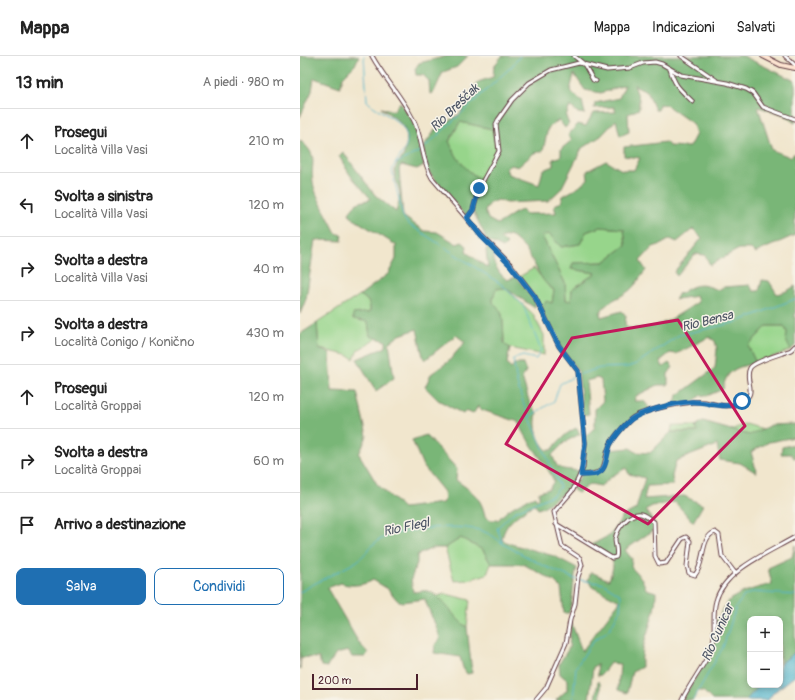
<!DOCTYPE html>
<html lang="it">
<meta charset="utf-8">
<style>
body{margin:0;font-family:Pangolin,sans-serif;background:#f6f6f6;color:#222}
.controls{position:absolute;right:12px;bottom:12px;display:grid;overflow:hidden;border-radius:8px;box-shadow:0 2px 6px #0003}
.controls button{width:36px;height:36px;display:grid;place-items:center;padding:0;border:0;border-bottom:1px solid #e0e0e0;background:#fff;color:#222;font:20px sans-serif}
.scale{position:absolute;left:12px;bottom:10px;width:106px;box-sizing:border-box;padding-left:4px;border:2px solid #4a1f2b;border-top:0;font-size:11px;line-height:14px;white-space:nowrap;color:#4a1f2b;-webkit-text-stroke:3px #f7f3e8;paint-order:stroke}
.stop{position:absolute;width:12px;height:12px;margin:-9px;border:3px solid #1f6fb2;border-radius:50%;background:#fff}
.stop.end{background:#1f6fb2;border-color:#fff;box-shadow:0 1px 4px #0008}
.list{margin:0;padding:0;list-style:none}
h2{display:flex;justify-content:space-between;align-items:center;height:52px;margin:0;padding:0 16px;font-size:17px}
h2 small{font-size:13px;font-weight:400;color:#767676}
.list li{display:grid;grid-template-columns:26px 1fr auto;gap:12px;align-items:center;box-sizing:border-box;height:64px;padding:0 16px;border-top:1px solid #e0e0e0}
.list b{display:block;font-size:15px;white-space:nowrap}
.list p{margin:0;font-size:13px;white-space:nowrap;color:#767676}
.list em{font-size:13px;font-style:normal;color:#767676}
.actions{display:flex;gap:8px;padding:12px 16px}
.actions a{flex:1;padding:9px 0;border:1px solid #1f6fb2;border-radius:8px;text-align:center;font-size:14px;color:#1f6fb2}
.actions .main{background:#1f6fb2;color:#fff}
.icon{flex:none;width:22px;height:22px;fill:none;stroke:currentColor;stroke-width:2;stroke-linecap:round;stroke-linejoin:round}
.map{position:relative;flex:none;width:495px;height:644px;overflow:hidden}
header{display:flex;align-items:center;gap:24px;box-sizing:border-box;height:56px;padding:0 20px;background:#fff;border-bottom:1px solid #e0e0e0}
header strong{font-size:19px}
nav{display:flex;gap:22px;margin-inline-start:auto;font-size:14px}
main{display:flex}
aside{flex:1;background:#fff}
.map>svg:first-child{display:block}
</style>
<header>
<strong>Mappa</strong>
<nav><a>Mappa</a><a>Indicazioni</a><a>Salvati</a></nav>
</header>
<main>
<aside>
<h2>13 min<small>A piedi · 980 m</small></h2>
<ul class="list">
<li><svg class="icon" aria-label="ahead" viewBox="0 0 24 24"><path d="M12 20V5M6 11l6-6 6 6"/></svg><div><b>Prosegui</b><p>Località Villa Vasi</p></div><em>210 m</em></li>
<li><svg class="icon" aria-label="left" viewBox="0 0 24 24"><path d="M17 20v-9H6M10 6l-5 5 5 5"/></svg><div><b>Svolta a sinistra</b><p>Località Villa Vasi</p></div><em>120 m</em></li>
<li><svg class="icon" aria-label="right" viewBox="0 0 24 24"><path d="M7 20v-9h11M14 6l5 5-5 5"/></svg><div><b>Svolta a destra</b><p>Località Villa Vasi</p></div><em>40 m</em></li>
<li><svg class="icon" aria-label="right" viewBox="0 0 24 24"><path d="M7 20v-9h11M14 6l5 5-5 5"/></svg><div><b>Svolta a destra</b><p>Località Conigo / Konično</p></div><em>430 m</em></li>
<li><svg class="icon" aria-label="ahead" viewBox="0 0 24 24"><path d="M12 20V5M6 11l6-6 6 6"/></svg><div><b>Prosegui</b><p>Località Groppai</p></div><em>120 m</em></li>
<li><svg class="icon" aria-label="right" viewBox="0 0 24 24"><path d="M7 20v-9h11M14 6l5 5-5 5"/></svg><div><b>Svolta a destra</b><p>Località Groppai</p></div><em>60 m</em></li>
<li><svg class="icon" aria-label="arrive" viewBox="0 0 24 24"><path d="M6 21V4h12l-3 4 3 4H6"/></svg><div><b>Arrivo a destinazione</b></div></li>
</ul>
<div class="actions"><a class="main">Salva</a><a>Condividi</a></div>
</aside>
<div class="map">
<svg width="495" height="644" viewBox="0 0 495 644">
<rect width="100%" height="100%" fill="#f7f3e8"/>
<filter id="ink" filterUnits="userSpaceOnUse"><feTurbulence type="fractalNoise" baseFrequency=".025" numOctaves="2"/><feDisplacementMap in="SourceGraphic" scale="8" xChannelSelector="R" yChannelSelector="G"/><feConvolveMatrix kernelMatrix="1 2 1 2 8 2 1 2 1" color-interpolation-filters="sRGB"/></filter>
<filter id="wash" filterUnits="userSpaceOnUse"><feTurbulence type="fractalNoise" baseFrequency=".012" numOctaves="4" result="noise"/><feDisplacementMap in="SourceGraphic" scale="16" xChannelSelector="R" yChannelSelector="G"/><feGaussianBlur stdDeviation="0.9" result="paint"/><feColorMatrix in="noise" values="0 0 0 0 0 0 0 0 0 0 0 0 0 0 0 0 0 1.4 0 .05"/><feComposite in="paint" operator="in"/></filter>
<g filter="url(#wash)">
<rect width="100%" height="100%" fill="#f1e6cd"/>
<g fill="#97d58b" stroke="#707a5b">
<path d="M 160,66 L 192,73 L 196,94 L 180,123 C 165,114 156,102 149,86 Z"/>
<path d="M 300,171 L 324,173 L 326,189 L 304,206 L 273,207 L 271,213 L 296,217 L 272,233 L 271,245 L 266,244 L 265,227 L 242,180 L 249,177 L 261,191 L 280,188 L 286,176 Z"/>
<path d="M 234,212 L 249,231 L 254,234 L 252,247 L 241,254 L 235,241 L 219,221 Z"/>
<path d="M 205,232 L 232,257 L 244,279 L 244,299 L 210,292 L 204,288 C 204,284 203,262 202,259 C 198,246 188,253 196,233 Z"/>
<path d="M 60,239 C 68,244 71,247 70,257 L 54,258 L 68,265 L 70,280 L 78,282 L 58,294 L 54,303 L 47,299 L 19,293 L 17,267 Z"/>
<path d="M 467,270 L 484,270 L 487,276 L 491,294 L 456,307 L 448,290 Z"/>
<path d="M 446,368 L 463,373 L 449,379 L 430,374 Z"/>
<path d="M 372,370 L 395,370 L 397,376 L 371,376 Z"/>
<path d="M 161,482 L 183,494 L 191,508 L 187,518 L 168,524 L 154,525 L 145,492 Z"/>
<path d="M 146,538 L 170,544 L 167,571 L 159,566 L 137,540 Z"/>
</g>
<g fill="#79b677" stroke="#626a51" fill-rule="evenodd">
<path d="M 0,0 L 59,0 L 55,9 L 43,21 L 40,31 L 14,22 L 12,35 L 0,61 Z"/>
<path d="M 148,0 L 168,0 L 157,11 L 143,16 L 134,36 L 130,38 L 129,25 L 123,19 L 116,19 L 115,13 L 119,7 Z"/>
<path d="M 202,0 L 443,0 L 495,25 L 495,67 L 482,58 L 458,51 L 472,94 L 490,101 L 495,97 L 495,179 L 455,197 L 451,193 L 439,193 L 410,209 L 405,199 L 395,198 L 377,220 L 374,216 L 402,182 L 393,173 L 377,186 L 370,183 L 362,188 L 353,191 L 340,205 L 346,214 C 341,220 336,229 330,234 C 319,243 307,244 300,257 L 301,261 L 322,255 L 326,260 L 325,269 L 328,272 C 360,274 373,262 398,246 L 396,240 C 388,242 382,241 375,244 L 379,237 L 380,238 C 395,227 402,227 418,234 L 424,231 L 450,229 L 453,235 L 459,235 L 462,224 L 469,225 L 477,238 L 487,235 L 495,230 L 495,290 L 491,294 L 486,285 L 487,276 L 484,270 L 467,270 L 448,290 L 456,307 C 438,311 426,313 423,333 L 407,340 L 401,339 L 393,346 L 374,349 L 377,340 L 415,312 L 417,293 L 415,285 L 409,281 L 376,298 L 370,297 L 360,305 L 363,311 L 369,307 L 373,311 L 368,318 L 368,329 L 358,329 L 336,340 L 334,345 L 344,345 L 352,355 L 332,362 L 313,385 L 309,394 L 330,392 L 336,396 L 350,397 L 371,376 L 397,376 L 395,370 L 403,366 L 449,379 L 471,369 L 495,368 L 495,381 L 469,386 L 451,396 L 457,417 L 440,407 L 420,404 L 417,389 L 376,405 L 372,420 L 373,429 L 347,430 L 344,443 L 384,440 L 403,449 L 393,466 L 375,446 L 352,450 L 345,454 L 354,466 L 355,473 L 325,494 L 332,503 L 331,511 L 342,523 L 346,533 L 356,536 C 357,562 339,586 342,611 L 332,616 L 327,637 L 318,634 L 320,608 L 310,607 L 301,619 L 298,620 L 297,608 L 293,611 L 289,644 L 256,644 L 267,634 L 267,624 L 260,618 L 259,608 L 269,592 L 271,566 L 282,595 L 320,545 L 292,531 L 288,524 L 291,516 L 309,524 L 313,511 L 312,502 L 291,489 L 310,479 L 323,460 L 336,453 L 345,422 L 329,418 L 326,412 L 312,420 L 301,430 L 290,428 L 278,437 L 273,434 L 281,419 L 285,381 L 295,371 L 295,353 L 303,345 L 301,324 L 297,322 L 286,325 L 289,358 L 283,359 L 278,315 L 259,290 L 241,254 L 246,245 L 252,247 L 254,234 C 241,226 238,214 231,202 C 226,192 218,186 210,179 L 200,182 L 207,188 L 203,192 L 186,184 L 184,177 L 173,155 L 167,162 L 127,114 L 123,91 L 135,74 L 161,57 L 164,45 L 178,26 L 193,21 L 194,10 ZM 274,18 L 285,34 L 301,37 L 325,29 L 319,42 L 295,47 L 294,52 L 314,51 L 316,56 L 293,57 L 286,70 L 278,68 L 268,79 L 272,84 L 261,93 L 261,100 L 253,103 L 253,110 L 243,114 L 239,129 L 208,118 L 206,112 L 211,109 L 218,111 L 234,97 L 243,95 L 248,72 L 259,64 L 265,72 L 269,68 L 266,61 L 270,50 L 278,57 L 285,58 L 282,45 L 270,35 ZM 334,29 L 347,35 L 355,54 L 358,54 L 359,48 L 366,49 L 393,68 L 396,78 L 389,91 L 369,90 L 366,86 L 324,91 L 324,100 L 340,102 L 334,114 L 322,114 L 306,105 L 287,115 L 288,123 L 279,131 L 263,140 L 262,146 L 254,149 L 256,157 L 225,158 L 223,154 C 213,156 207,164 197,168 L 188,163 L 185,155 L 190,147 L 198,144 L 206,147 L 248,145 L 261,133 L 282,92 L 301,80 L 316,64 L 320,80 L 329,76 L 328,58 L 339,53 L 339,43 ZM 160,66 L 192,73 L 196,94 L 180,123 C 165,114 156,102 149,85 ZM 300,171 L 324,173 L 326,189 L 304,206 L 273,207 L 271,213 L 296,217 L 272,233 L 271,245 L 266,244 L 265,227 L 242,180 L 249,178 L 261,191 L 280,188 L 286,176 Z"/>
<path d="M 100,46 L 114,67 L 124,109 L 117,113 L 101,109 L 99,113 L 103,160 L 124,175 L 137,176 L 157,188 L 162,186 L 167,190 L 166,196 L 188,212 L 186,195 L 187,191 L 193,196 C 194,209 197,216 207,224 L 216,221 L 235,245 L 235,252 L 205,232 L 196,233 C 188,253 198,246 202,259 C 203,262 204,283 204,288 L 210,292 L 207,307 L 211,313 L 214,308 L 223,308 L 226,315 L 222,321 L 230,348 L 237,357 C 234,370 237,385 247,394 L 252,394 C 259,384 265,378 276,372 L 280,378 L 265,386 L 252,399 L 257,410 L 263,413 L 279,415 C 272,437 272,431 255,443 C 249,447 245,451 238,453 L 234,448 C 220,458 204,466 202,484 L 211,488 L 254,500 L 277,512 C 272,527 274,542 269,557 L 264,557 L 261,532 L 254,525 L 223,508 L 191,508 L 183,494 L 161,482 L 145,492 L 133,492 L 117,499 L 117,507 L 111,523 L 113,536 C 117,536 124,534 128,535 C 142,539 154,563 167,571 L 172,617 L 167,618 L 163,612 L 160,601 L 134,597 L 135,589 L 140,583 C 137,569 129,557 125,543 L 102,546 L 97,544 L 88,533 L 73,524 C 66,529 49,531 41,527 L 27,532 L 59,587 L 68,597 L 65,601 L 52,601 L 48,595 L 36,598 L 27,611 L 21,610 L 19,602 L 1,601 L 0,613 L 0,278 L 17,267 L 19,293 L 30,297 L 32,335 L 57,336 L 67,380 L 59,398 L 77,428 L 103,452 L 142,447 L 145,443 L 144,436 L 123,410 L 112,384 L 126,379 L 157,413 L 156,424 C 172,436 181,440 185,460 L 191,464 L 198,464 C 208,452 221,446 235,440 L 237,444 L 239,442 L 239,436 L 249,433 L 254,425 C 244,403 228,389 219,366 L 182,354 L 178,350 L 173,358 L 166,355 L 163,358 L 138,344 L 125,331 L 131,318 L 148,306 L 165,286 L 156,279 L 125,304 L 123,301 L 117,273 L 100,279 L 89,287 L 94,322 L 76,335 L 57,303 L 86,291 L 86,285 L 70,280 L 68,266 L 53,263 L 53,258 L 70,256 C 71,247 68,244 60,239 L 88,218 L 96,203 L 96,189 L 52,162 L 49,157 L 57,147 L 71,143 L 50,119 L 39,100 L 43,96 L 75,139 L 96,156 C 97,151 100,144 100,138 C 99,130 94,123 95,114 C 96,107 102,104 104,98 C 112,72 102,67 81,52 L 93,55 Z"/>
<path d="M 0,84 C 20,102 10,104 13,126 C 14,138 30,164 36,177 L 42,179 L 42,185 L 15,184 L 6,243 L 0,258 Z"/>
<path d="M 495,388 L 495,403 L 491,398 L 481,398 L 482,391 Z"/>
<path d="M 495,489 L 495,596 L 480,608 L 480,563 L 450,563 L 450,629 L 460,629 L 446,644 L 412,644 L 403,635 L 398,635 L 393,644 L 382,644 L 411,596 L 415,565 L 420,561 C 423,538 454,533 472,528 L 468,512 L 492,501 Z"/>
<path d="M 298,625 L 300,627 L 301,644 L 295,644 Z"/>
</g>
<path fill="#4fb5ce" stroke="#4c6a7c" d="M 495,596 L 495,620 L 474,636 L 468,644 L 446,644 L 460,629 L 480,629 L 480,608 Z"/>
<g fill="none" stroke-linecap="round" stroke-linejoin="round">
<g stroke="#4fb5ce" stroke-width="1">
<path d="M 64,0 L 67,45 C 77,56 109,65 107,85 C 106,96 95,104 92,115 L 103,160 L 107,167 L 201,228 L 223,249 L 241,294 L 236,303 L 223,300 L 213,303 L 217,327 L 223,346 L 260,431 L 253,439 L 214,456 L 197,472 L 203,488 L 244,510 L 275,523 L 304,528 L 321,539 L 320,554 L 309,574 L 293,585 L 276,611 L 273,644"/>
<path d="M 124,92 L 212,10 L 220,0"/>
<path d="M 95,108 L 122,94"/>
<path d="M 280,318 L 300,312 L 328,311 L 336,308 L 379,279 L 437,266 L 495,243"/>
<path d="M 229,361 L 254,345 L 260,328 L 277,319"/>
<path d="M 0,536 C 18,525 36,517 54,507 C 65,501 70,488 81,483 C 102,472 166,466 187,477 C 192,479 197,483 202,487"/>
<path d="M 393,644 L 423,591 L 436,551 L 444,540 L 453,536 L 495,539"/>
</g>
</g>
</g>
<g filter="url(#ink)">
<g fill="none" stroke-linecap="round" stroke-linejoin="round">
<defs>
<g id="street">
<path d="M 72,0 C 84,22 102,41 113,63 C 123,81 121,104 132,122 L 181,179 L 211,209 L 235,241 L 259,290 L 278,315 L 285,387 L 283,412 L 273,434 L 254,456 L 262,490 L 280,502 L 282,509 L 278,521 L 275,548 L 270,564 L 266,587 L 246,632 L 236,644"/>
<path d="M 274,0 L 284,8 L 293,24 L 296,25"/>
<path d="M 381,0 L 416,24"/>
<path d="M 485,0 L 495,9"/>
<path d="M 370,13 C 375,31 380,33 393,46"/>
<path d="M 167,162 L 173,154 L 179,132 L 199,95 L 196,68 L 198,64 L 212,44 L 229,27 L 251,14 L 279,7 L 307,14 L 330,12 L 343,7 L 355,6 L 362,8 L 381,19 L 427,27 L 446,33 L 453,37 L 463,51 L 495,63"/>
<path d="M 281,419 C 312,417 300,411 310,389 C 314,380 324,370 331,363 C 341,354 391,344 405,346 C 417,348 428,353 440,347 C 460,338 443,324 450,312 C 454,305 482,298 491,294 L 495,290"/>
<path d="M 256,468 L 312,502 L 316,501 C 318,495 315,489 315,483 C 317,473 329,456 341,458 C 345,459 350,463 354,466 L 355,500 L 359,508 L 366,507 L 382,483 L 386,481 L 390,485 L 387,510 L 389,517 L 395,519 C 405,508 400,481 415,476 L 419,479 L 422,500 L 435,517"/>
<path d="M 382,644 C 390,627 402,613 410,596 C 418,580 411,561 416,545 C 424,514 470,496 495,481"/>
</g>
<path id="secondary" d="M 463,0 L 481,9 L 495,12"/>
</defs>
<use href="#street" stroke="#633d43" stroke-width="5"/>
<use href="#secondary" stroke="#633d43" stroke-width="6"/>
<use href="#street" stroke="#fff" stroke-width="3"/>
<use href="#secondary" stroke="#fde4d1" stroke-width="4"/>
</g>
</g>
<g fill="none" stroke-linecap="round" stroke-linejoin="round" filter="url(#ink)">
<path stroke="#1f6fb2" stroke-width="5" d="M 179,132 L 173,154 L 167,162 L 181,180 L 210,209 L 235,241 L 259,290 L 278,315 L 285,387 L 281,419 C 285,419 292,419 296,418 C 308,414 306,399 310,389 C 313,383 327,365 333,362 C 347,354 374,347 389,346 C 406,344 426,356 442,345"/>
</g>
<path fill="none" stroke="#c2185b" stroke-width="3" stroke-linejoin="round" d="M 378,264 L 445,370 L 348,468 L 206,388 L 272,282 Z"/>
<g text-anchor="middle" stroke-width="3" stroke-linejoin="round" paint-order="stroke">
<g font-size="13" font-style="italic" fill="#4c5464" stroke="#f7f3e8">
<text transform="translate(154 51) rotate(-44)" y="5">Rio Breščak</text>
<text transform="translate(407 264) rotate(-14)" y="5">Rio Bensa</text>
<text transform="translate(106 470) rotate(-12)" y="5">Rio Flegl</text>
<text transform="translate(417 576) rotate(-66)" y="5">Rio Cunicar</text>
</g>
</g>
</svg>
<div class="controls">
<button>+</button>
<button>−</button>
</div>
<div class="scale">200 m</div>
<div class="stop" style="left:442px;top:345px"></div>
<div class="stop end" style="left:179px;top:132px"></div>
</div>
</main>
